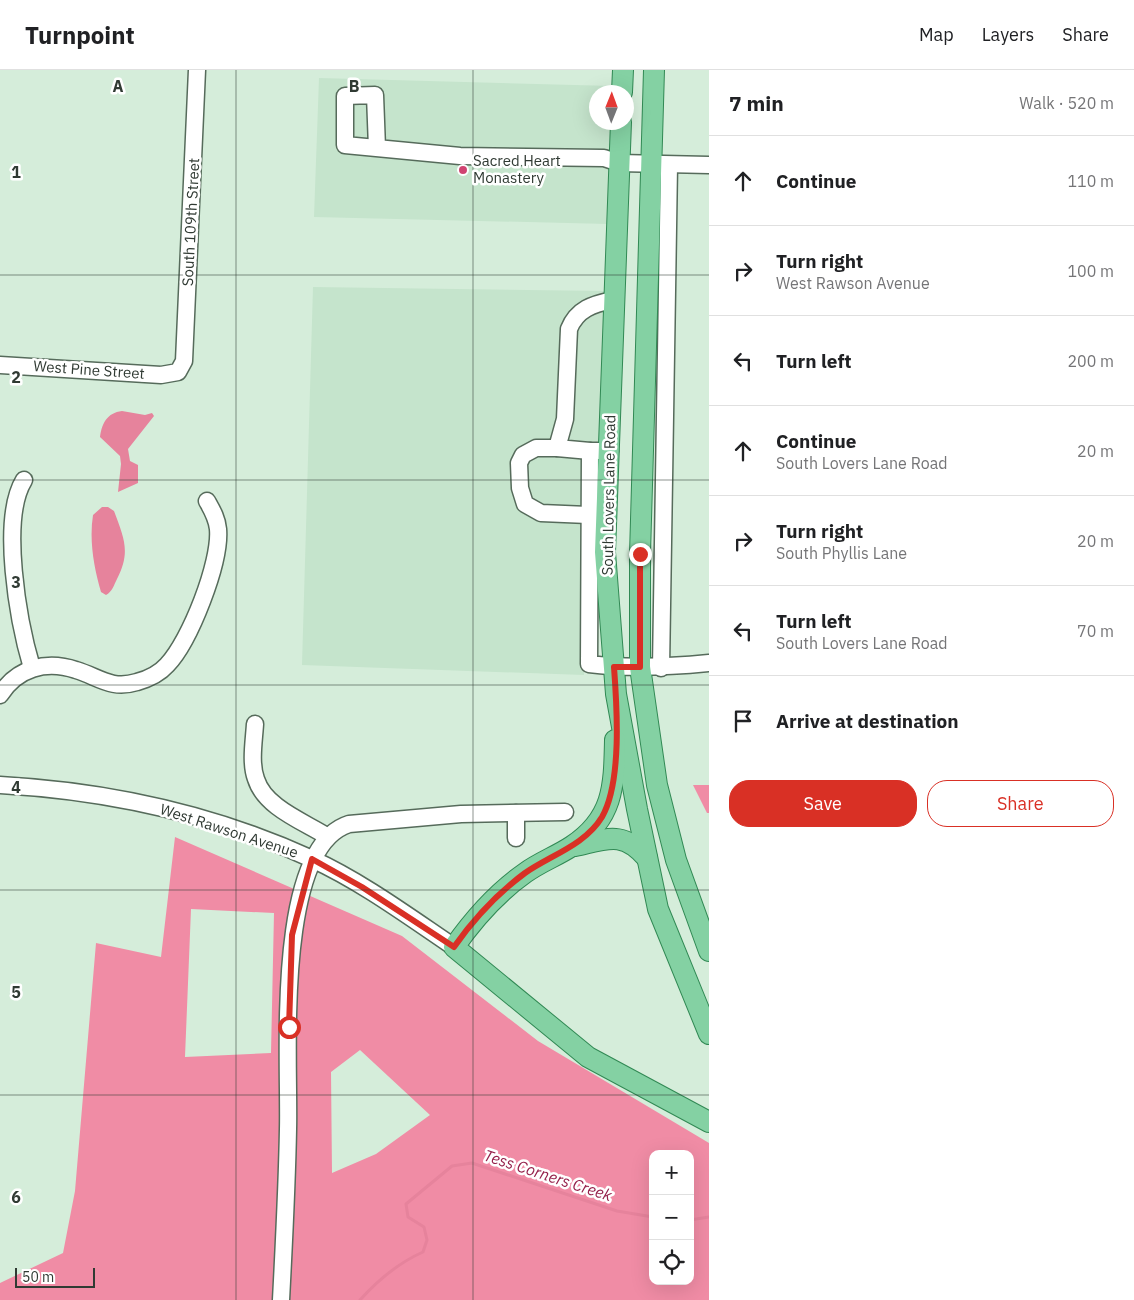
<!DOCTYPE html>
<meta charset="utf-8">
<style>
body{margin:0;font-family:"IBM Plex Sans",sans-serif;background:#f2f2f2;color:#202124}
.controls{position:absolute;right:15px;bottom:15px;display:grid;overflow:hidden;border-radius:10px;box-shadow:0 5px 20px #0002}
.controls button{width:45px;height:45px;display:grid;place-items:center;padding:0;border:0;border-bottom:1px solid #e0e0e0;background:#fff;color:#202124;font:25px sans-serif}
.compass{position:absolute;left:589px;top:15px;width:45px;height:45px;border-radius:50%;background:#fff;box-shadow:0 5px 20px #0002;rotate:1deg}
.scale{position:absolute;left:15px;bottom:12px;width:80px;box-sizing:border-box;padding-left:5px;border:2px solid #303a33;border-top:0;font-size:14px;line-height:18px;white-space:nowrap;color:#303a33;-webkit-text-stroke:4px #fff;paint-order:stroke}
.stop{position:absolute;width:15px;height:15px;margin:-11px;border:4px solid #d93025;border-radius:50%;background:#fff}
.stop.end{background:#d93025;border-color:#fff;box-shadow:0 1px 5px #0008}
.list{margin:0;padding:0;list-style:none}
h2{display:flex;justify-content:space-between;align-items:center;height:65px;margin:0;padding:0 20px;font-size:21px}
h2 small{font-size:16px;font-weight:400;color:#757577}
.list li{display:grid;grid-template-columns:32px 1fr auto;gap:15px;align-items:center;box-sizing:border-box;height:90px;padding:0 20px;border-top:1px solid #e0e0e0}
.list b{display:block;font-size:19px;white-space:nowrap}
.list p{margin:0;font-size:16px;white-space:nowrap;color:#757577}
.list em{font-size:16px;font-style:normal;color:#757577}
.actions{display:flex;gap:10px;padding:15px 20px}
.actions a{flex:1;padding:11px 0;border:1px solid #d93025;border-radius:20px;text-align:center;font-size:18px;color:#d93025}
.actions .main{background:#d93025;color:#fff}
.icon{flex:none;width:28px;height:28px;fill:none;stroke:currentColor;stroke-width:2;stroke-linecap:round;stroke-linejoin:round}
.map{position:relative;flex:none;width:709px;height:1230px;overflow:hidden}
header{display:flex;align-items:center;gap:30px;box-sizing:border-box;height:70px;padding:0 25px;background:#fff;border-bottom:1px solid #e0e0e0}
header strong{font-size:24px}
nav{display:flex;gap:28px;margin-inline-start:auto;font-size:18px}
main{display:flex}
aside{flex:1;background:#fff}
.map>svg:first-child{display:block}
</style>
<header>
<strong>Turnpoint</strong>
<nav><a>Map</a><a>Layers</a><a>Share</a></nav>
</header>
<main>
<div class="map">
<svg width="709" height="1230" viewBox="0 0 709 1230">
<rect width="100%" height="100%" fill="#d5edda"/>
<g fill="#c5e4cc">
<path d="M 319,8 L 613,16 L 612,22 L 596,22 L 596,52 L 611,53 L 608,154 L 314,147 Z"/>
<path d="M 313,217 L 606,221 L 600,370 L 596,373 L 583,556 L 584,605 L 302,595 Z"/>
</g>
<g fill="#f08ca5" fill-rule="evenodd">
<path d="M 693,715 L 709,715 L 709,743 L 707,743 Z"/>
<path d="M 175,767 L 402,866 L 538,971 L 709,1073 L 709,1230 L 0,1230 L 0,1213 L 63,1183 L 75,1121 L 96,873 L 161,887 ZM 191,839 L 274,843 L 271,983 L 185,987 ZM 360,980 L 430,1045 L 376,1084 L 332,1103 L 331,1002 ZM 653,1084 L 690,1084 L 690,1211 L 653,1211 Z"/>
</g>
<g fill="#e6839c">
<path d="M 122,341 L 145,345 L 152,343 L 154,346 L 128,379 L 130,391 L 138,395 L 138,413 L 118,422 L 121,394 L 120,386 L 100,367 C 102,353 107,343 122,341 Z"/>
<path d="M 102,437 L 108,437 L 114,441 C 124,468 131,482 117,509 C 114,515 112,522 106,525 L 101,522 C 94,498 89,471 93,445 Z"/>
</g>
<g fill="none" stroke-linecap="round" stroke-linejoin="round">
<g stroke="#e6839c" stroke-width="3">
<path d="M 690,1150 L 709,1147"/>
<path d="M 360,1230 C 378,1210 398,1193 423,1182 L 427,1170 L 424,1157 L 408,1147 L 406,1134 L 452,1096 L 472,1093 L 617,1141 L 653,1147"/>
</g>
<defs>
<g id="minor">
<path d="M 377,78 L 375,25 L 345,26 L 345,75 L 460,86 L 604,88 L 619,93 L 709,95"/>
<path d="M 0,295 L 161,305 L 178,302 L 184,291 L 197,0"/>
<path d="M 557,378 L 536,378 L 523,385 L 519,393 L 520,418 L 525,434 L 541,443 L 588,445"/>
<path d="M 590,381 L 557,378 L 565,349 L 569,259 C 577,239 593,234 613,230"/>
<path d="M 610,381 L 590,381 L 589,594 C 629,599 669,597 709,593"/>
<path d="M 24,410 C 0,449 18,551 32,598"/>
<path d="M 661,598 L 669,95"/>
<path d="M 0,625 C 17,598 46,590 76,600 C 99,607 111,620 137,612 C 148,609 159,604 167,595 C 190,571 221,492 218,459 C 217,448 212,440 207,431"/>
<path d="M 255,654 C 254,671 250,693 256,709 C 265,738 305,752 328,767"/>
<path d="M 0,715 C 107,721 214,744 312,789 C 362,812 408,846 454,877"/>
<path d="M 516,768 L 516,743"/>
<path d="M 281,1230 C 284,1173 287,1116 288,1059 C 290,994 273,778 349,754 L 461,744 L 565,742"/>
</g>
<g id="major">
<path d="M 654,0 L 640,484 L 640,597 L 657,715 L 676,790 L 709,881"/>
<path d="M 622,22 L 623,0"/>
<path d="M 621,52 L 605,482 L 616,624 L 637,739 L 658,839 L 709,964"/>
<path d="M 615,670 C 614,716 614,748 572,776 C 557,786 540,792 525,803 C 498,822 473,850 454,877 L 588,987 L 709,1052"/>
<path d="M 575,776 C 607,769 623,760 647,788"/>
</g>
</defs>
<use href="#minor" stroke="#566b5b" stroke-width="19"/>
<use href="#major" stroke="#318954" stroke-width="22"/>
<use href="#minor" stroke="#fff" stroke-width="16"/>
<use href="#major" stroke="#84d1a3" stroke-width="20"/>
</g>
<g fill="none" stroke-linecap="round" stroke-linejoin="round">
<path stroke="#d93025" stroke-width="6" d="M 289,957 L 292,865 L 312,789 L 362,817 L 454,877 C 473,850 498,823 525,803 C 551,785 585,775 602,747 C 622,712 617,637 614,597 L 640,597 L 640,484"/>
</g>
<path fill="none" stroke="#303a33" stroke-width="1" stroke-opacity="0.55" d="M 236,0 L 236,1230M 473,0 L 473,1230M 0,205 L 709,205M 0,410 L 709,410M 0,615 L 709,615M 0,820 L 709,820M 0,1025 L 709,1025"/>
<circle fill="#d04371" stroke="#fff" stroke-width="2" cx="463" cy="100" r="5"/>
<g text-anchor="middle" stroke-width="5" stroke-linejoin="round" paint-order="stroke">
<g font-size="15" fill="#303a33" stroke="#fff" text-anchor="start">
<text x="473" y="96">Sacred Heart<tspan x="473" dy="17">Monastery</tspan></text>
</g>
<g font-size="15" fill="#303a33" stroke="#fff">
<text transform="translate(191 152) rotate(-87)" y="5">South 109th Street</text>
<text transform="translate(89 300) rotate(4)" y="5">West Pine Street</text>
<text transform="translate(609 425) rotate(-89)" y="5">South Lovers Lane Road</text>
<text transform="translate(229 761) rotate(18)" y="5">West Rawson Avenue</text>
</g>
<g font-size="16" font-style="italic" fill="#95214b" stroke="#fff">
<text transform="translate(548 1105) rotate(18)" y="6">Tess Corners Creek</text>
</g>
</g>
<g font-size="16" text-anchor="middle" font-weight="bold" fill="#303a33" stroke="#fff" stroke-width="5" stroke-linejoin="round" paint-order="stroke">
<text x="118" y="22">A</text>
<text x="354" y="22">B</text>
<text x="16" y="108">1</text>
<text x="16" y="313">2</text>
<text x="16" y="518">3</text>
<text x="16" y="723">4</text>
<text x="16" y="928">5</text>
<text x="16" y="1133">6</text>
</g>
</svg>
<div class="controls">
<button>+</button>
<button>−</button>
<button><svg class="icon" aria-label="locate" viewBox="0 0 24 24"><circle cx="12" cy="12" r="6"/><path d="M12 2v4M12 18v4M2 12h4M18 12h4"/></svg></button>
</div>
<svg class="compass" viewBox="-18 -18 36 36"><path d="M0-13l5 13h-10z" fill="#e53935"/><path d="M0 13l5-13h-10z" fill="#757577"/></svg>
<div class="scale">50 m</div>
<div class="stop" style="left:289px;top:957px"></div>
<div class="stop end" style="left:640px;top:484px"></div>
</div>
<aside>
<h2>7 min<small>Walk · 520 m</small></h2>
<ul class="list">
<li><svg class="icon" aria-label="ahead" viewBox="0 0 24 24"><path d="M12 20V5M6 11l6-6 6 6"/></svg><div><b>Continue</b></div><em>110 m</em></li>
<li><svg class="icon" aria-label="right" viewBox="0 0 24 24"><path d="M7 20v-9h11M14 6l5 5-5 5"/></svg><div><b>Turn right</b><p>West Rawson Avenue</p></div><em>100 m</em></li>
<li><svg class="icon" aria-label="left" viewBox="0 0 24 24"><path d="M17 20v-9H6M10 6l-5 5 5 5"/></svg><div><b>Turn left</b></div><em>200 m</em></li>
<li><svg class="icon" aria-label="ahead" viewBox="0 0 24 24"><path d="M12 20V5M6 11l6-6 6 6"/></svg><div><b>Continue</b><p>South Lovers Lane Road</p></div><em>20 m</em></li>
<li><svg class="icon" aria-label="right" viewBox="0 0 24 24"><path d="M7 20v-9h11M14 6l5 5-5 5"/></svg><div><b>Turn right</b><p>South Phyllis Lane</p></div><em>20 m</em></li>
<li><svg class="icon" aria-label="left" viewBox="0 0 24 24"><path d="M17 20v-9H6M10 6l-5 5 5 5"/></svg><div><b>Turn left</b><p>South Lovers Lane Road</p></div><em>70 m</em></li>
<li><svg class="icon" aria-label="arrive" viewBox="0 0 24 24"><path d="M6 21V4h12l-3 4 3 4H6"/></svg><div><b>Arrive at destination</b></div></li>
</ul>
<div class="actions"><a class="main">Save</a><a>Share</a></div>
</aside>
</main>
